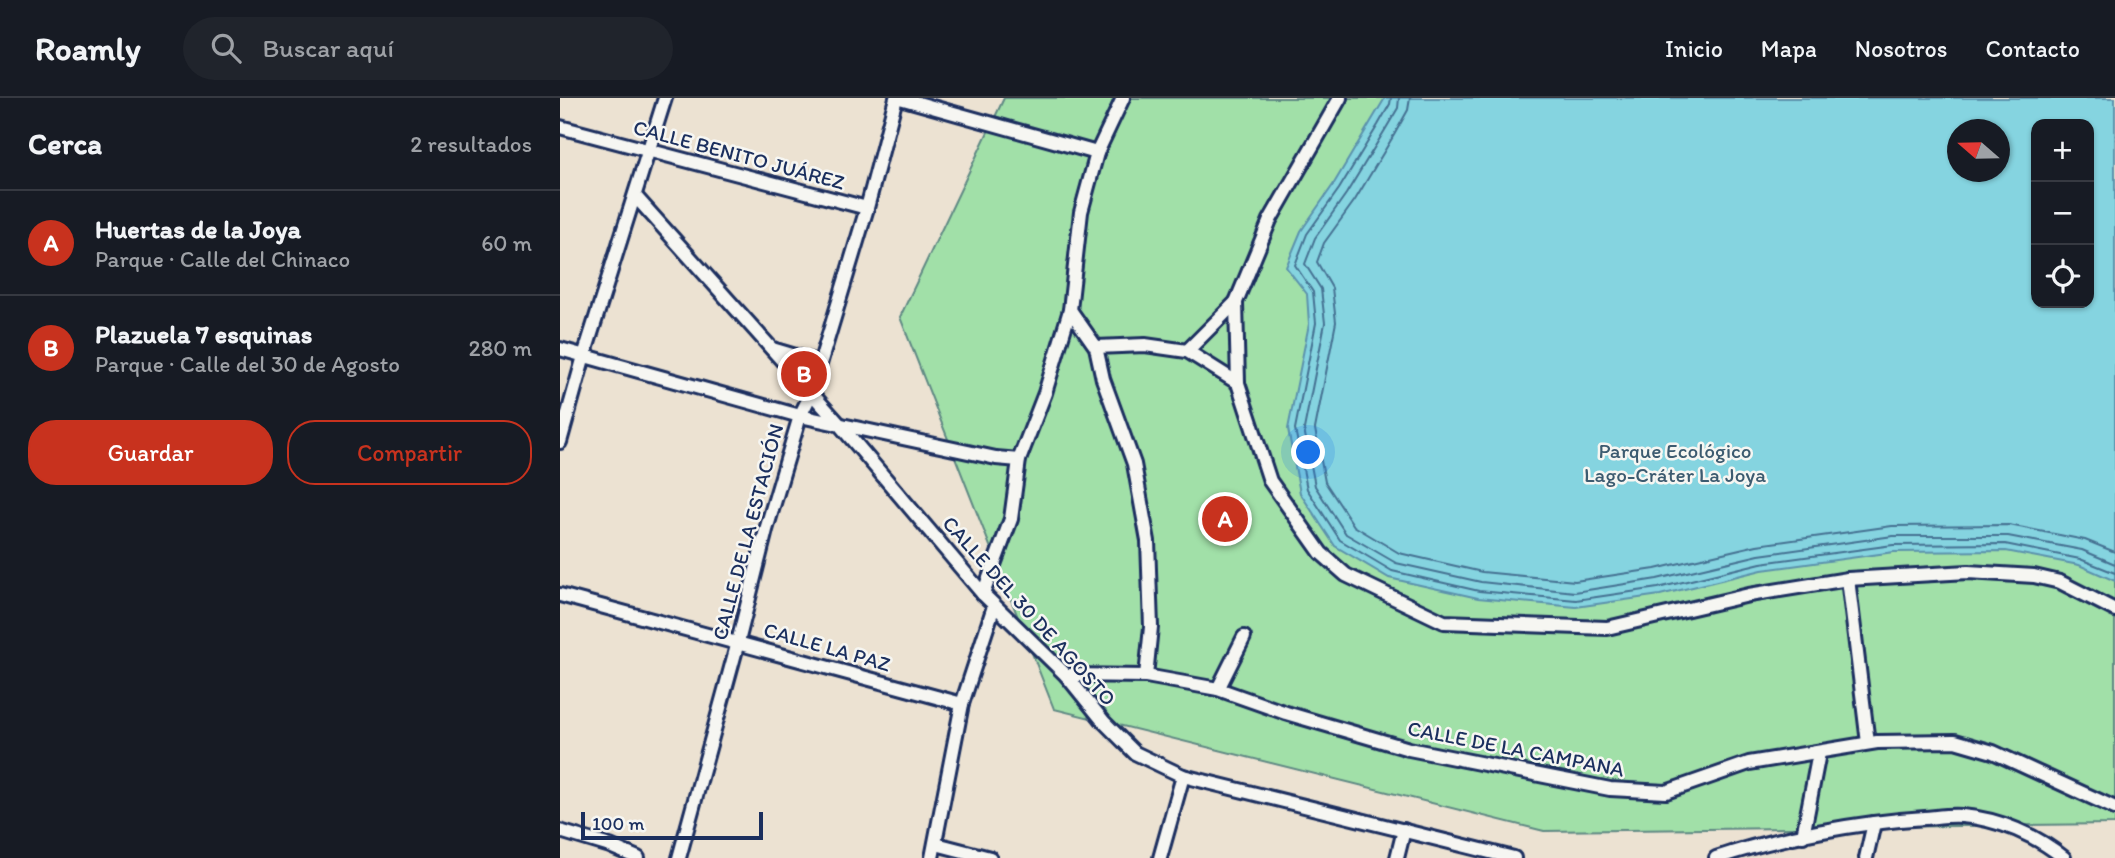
<!DOCTYPE html>
<html lang="es">
<meta charset="utf-8">
<style>
body{margin:0;font-family:Itim,sans-serif;background:#20242c;color:#f1f3f6}
.controls{position:absolute;right:21px;top:21px;display:grid;overflow:hidden;border-radius:14px;box-shadow:0 2px 5px #0004}
.controls button{width:63px;height:63px;display:grid;place-items:center;padding:0;border:0;border-bottom:2px solid #363941;background:#171b24;color:#f1f3f6;font:35px sans-serif}
.compass{position:absolute;left:1387px;top:21px;width:63px;height:63px;border-radius:50%;background:#171b24;box-shadow:0 2px 5px #0004;rotate:290deg}
.scale{position:absolute;left:21px;bottom:18px;width:182px;box-sizing:border-box;padding-left:7px;border:4px solid #1b2f5e;border-top:0;font-size:19px;line-height:24px;white-space:nowrap;color:#1b2f5e;-webkit-text-stroke:5px #f6f6f2;paint-order:stroke}
.you{position:absolute;left:749px;top:355px;width:24px;height:24px;margin:-18px;border:5px solid #fff;border-radius:50%;background:#1a73e8;box-shadow:0 0 0 10px #1a73e833}
.badge{display:grid;place-items:center;width:46px;height:46px;border-radius:50%;background:#c8321e;color:#fff;font-size:23px;font-weight:700}
.pin{position:absolute;translate:-50% -50%;border:4px solid #fff;box-shadow:0 2px 7px #0006}
.list{margin:0;padding:0;list-style:none}
h2{display:flex;justify-content:space-between;align-items:center;height:91px;margin:0;padding:0 28px;font-size:30px}
h2 small{font-size:23px;font-weight:400;color:#9ea1a6}
.list li{display:grid;grid-template-columns:46px 1fr auto;gap:21px;align-items:center;box-sizing:border-box;height:105px;padding:0 28px;border-top:2px solid #363941}
.list b{display:block;font-size:26px;white-space:nowrap}
.list p{margin:0;font-size:23px;white-space:nowrap;color:#9ea1a6}
.list em{font-size:23px;font-style:normal;color:#9ea1a6}
.actions{display:flex;gap:14px;padding:21px 28px}
.actions a{flex:1;padding:16px 0;border:2px solid #c8321e;border-radius:28px;text-align:center;font-size:24px;color:#c8321e}
.actions .main{background:#c8321e;color:#fff}
.icon{flex:none;width:38px;height:38px;fill:none;stroke:currentColor;stroke-width:2;stroke-linecap:round;stroke-linejoin:round}
.map{position:relative;flex:none;width:1555px;height:760px;overflow:hidden}
header{display:flex;align-items:center;gap:42px;box-sizing:border-box;height:98px;padding:0 35px;background:#171b24;border-bottom:2px solid #363941}
header strong{font-size:33px}
nav{display:flex;gap:38px;margin-inline-start:auto;font-size:24px}
.search{width:490px;height:63px;background:#20242c;display:flex;align-items:center;gap:18px;box-sizing:border-box;padding:0 24px;border-radius:38px;color:#9ea1a6;font-size:26px}
main{display:flex}
aside{flex:1;background:#171b24}
.map>svg:first-child{display:block}
</style>
<header>
<strong>Roamly</strong>
<div class="search"><svg class="icon" aria-label="search" viewBox="0 0 24 24"><circle cx="10" cy="10" r="6"/><path d="M15 15l6 6"/></svg>Buscar aquí</div>
<nav><a>Inicio</a><a>Mapa</a><a>Nosotros</a><a>Contacto</a></nav>
</header>
<main>
<aside>
<h2>Cerca<small>2 resultados</small></h2>
<ul class="list">
<li><span class="badge">A</span><div><b>Huertas de la Joya</b><p>Parque · Calle del Chinaco</p></div><em>60 m</em></li>
<li><span class="badge">B</span><div><b>Plazuela 7 esquinas</b><p>Parque · Calle del 30 de Agosto</p></div><em>280 m</em></li>
</ul>
<div class="actions"><a class="main">Guardar</a><a>Compartir</a></div>
</aside>
<div class="map">
<svg width="1555" height="760" viewBox="0 0 1555 760">
<rect width="100%" height="100%" fill="#ece2d2"/>
<filter id="ink" filterUnits="userSpaceOnUse"><feTurbulence type="fractalNoise" baseFrequency=".0143" numOctaves="2"/><feDisplacementMap in="SourceGraphic" scale="14" xChannelSelector="R" yChannelSelector="G"/><feConvolveMatrix kernelMatrix="1 2 1 2 8 2 1 2 1" color-interpolation-filters="sRGB"/></filter>
<g filter="url(#ink)">
<path fill="#a1e0a8" stroke="#5e8883" stroke-width="2" fill-rule="evenodd" d="M 444,0 L 1555,0 L 1555,726 L 984,733 L 494,611 L 340,219 ZM 1476,26 L 1529,26 L 1529,205 L 1476,205 ZM 1398,32 L 1440,32 L 1440,74 L 1398,74 Z"/>
<path fill="#85d4e0" stroke="#5b92ac" stroke-width="2" fill-rule="evenodd" d="M 825,0 L 1555,0 L 1555,483 L 1519,467 L 1446,453 L 1334,454 L 1202,472 L 1100,497 L 1016,509 L 918,500 L 829,480 L 775,448 L 740,395 L 728,331 L 749,226 L 747,196 L 726,169 L 741,133 L 773,87 ZM 1476,26 L 1529,26 L 1529,205 L 1476,205 ZM 1398,32 L 1440,32 L 1440,74 L 1398,74 Z"/>
<g fill="none" stroke-linecap="round" stroke-linejoin="round">
<g stroke="#457192" stroke-width="2">
<path d="M 831,0 L 830,6 L 818,27 L 779,91 L 747,136 L 735,167 L 753,194 L 756,225 L 735,331 L 747,391 L 780,442 L 832,473 L 919,493 L 1016,502 L 1098,490 L 1201,465 L 1333,447 L 1445,446 L 1520,461 L 1555,475"/>
<path d="M 839,0 L 838,10 L 825,32 L 786,96 L 755,140 L 745,166 L 761,191 L 765,225 L 744,331 L 755,388 L 786,436 L 836,465 L 921,484 L 1015,494 L 1097,481 L 1199,457 L 1333,438 L 1448,438 L 1522,452 L 1555,466"/>
<path d="M 850,0 L 848,12 L 834,37 L 795,102 L 764,145 L 757,164 L 772,190 L 776,224 L 755,331 L 765,384 L 794,428 L 839,455 L 922,474 L 1015,483 L 1095,471 L 1197,447 L 1332,428 L 1449,427 L 1525,442 L 1555,454"/>
</g>
<defs>
<g id="minor">
<path d="M 340,0 L 537,55"/>
<path d="M 780,0 L 710,122 L 676,204 L 678,285 L 710,383 L 761,455 L 786,477 L 884,524 L 1047,530 L 1189,497 L 1288,481 L 1408,474 L 1474,478 L 1500,484 L 1555,512"/>
<path d="M 0,29 L 307,110"/>
<path d="M 76,99 L 280,327 L 423,496 L 506,577 L 544,624 L 575,655 L 623,678 L 954,760"/>
<path d="M 510,212 L 536,249 L 543,281 L 574,366 L 588,443 L 591,529 L 586,578"/>
<path d="M 536,249 L 585,247 L 627,253 L 678,285"/>
<path d="M 0,251 L 240,318 L 436,360 L 459,362"/>
<path d="M 212,251 L 259,265"/>
<path d="M 627,253 L 676,204"/>
<path d="M 0,344 L 24,258 L 105,0"/>
<path d="M 1288,481 L 1308,645"/>
<path d="M 423,496 L 451,421 L 459,362 L 485,295 L 510,212 L 521,114 L 537,55 L 563,0"/>
<path d="M 0,497 L 402,606"/>
<path d="M 506,577 L 586,578 L 658,591 L 726,615 L 849,651 L 1050,691 L 1106,694 L 1189,665 L 1317,644 L 1395,643 L 1433,654 L 1555,710"/>
<path d="M 658,591 L 684,539"/>
<path d="M 0,733 L 50,748 L 78,760"/>
<path d="M 1243,738 L 1259,655"/>
<path d="M 376,746 L 430,760"/>
<path d="M 119,760 L 178,544 L 206,432 L 240,318 L 251,296 L 307,110 L 336,0"/>
<path d="M 372,760 L 402,606 L 434,508"/>
<path d="M 600,760 L 623,678"/>
<path d="M 837,760 L 844,732"/>
<path d="M 1156,760 C 1218,739 1300,724 1365,720 C 1377,719 1390,717 1402,718 C 1439,721 1476,737 1504,760"/>
<path d="M 1306,760 L 1314,725"/>
</g>
</defs>
<use href="#minor" stroke="#1b2f5e" stroke-width="18"/>
<use href="#minor" stroke="#f6f6f2" stroke-width="12"/>
</g>
</g>
<g text-anchor="middle" stroke-width="5" stroke-linejoin="round" paint-order="stroke">
<g font-size="21" fill="#1b2f5e" stroke="#f6f6f2">
<text transform="translate(179 57) rotate(15)" y="7">CALLE BENITO JUÁREZ</text>
<text transform="translate(188 434) rotate(-75)" y="7">CALLE DE LA ESTACIÓN</text>
<text transform="translate(469 513) rotate(48)" y="7">CALLE DEL 30 DE AGOSTO</text>
<text transform="translate(267 549) rotate(16)" y="7">CALLE LA PAZ</text>
<text transform="translate(956 651) rotate(11)" y="7">CALLE DE LA CAMPANA</text>
</g>
<g font-size="21" fill="#3c5b70" stroke="#f6f6f2">
<text x="1115" y="360">Parque Ecológico<tspan x="1115" dy="24">Lago-Cráter La Joya</tspan></text>
</g>
</g>
</svg>
<div class="controls">
<button>+</button>
<button>−</button>
<button><svg class="icon" aria-label="locate" viewBox="0 0 24 24"><circle cx="12" cy="12" r="6"/><path d="M12 2v4M12 18v4M2 12h4M18 12h4"/></svg></button>
</div>
<svg class="compass" viewBox="-18 -18 36 36"><path d="M0-13l5 13h-10z" fill="#e53935"/><path d="M0 13l5-13h-10z" fill="#9ea1a6"/></svg>
<div class="scale">100 m</div>
<div class="you"></div>
<div class="pin badge" style="left:665px;top:421px">A</div>
<div class="pin badge" style="left:244px;top:276px">B</div>
</div>
</main>
